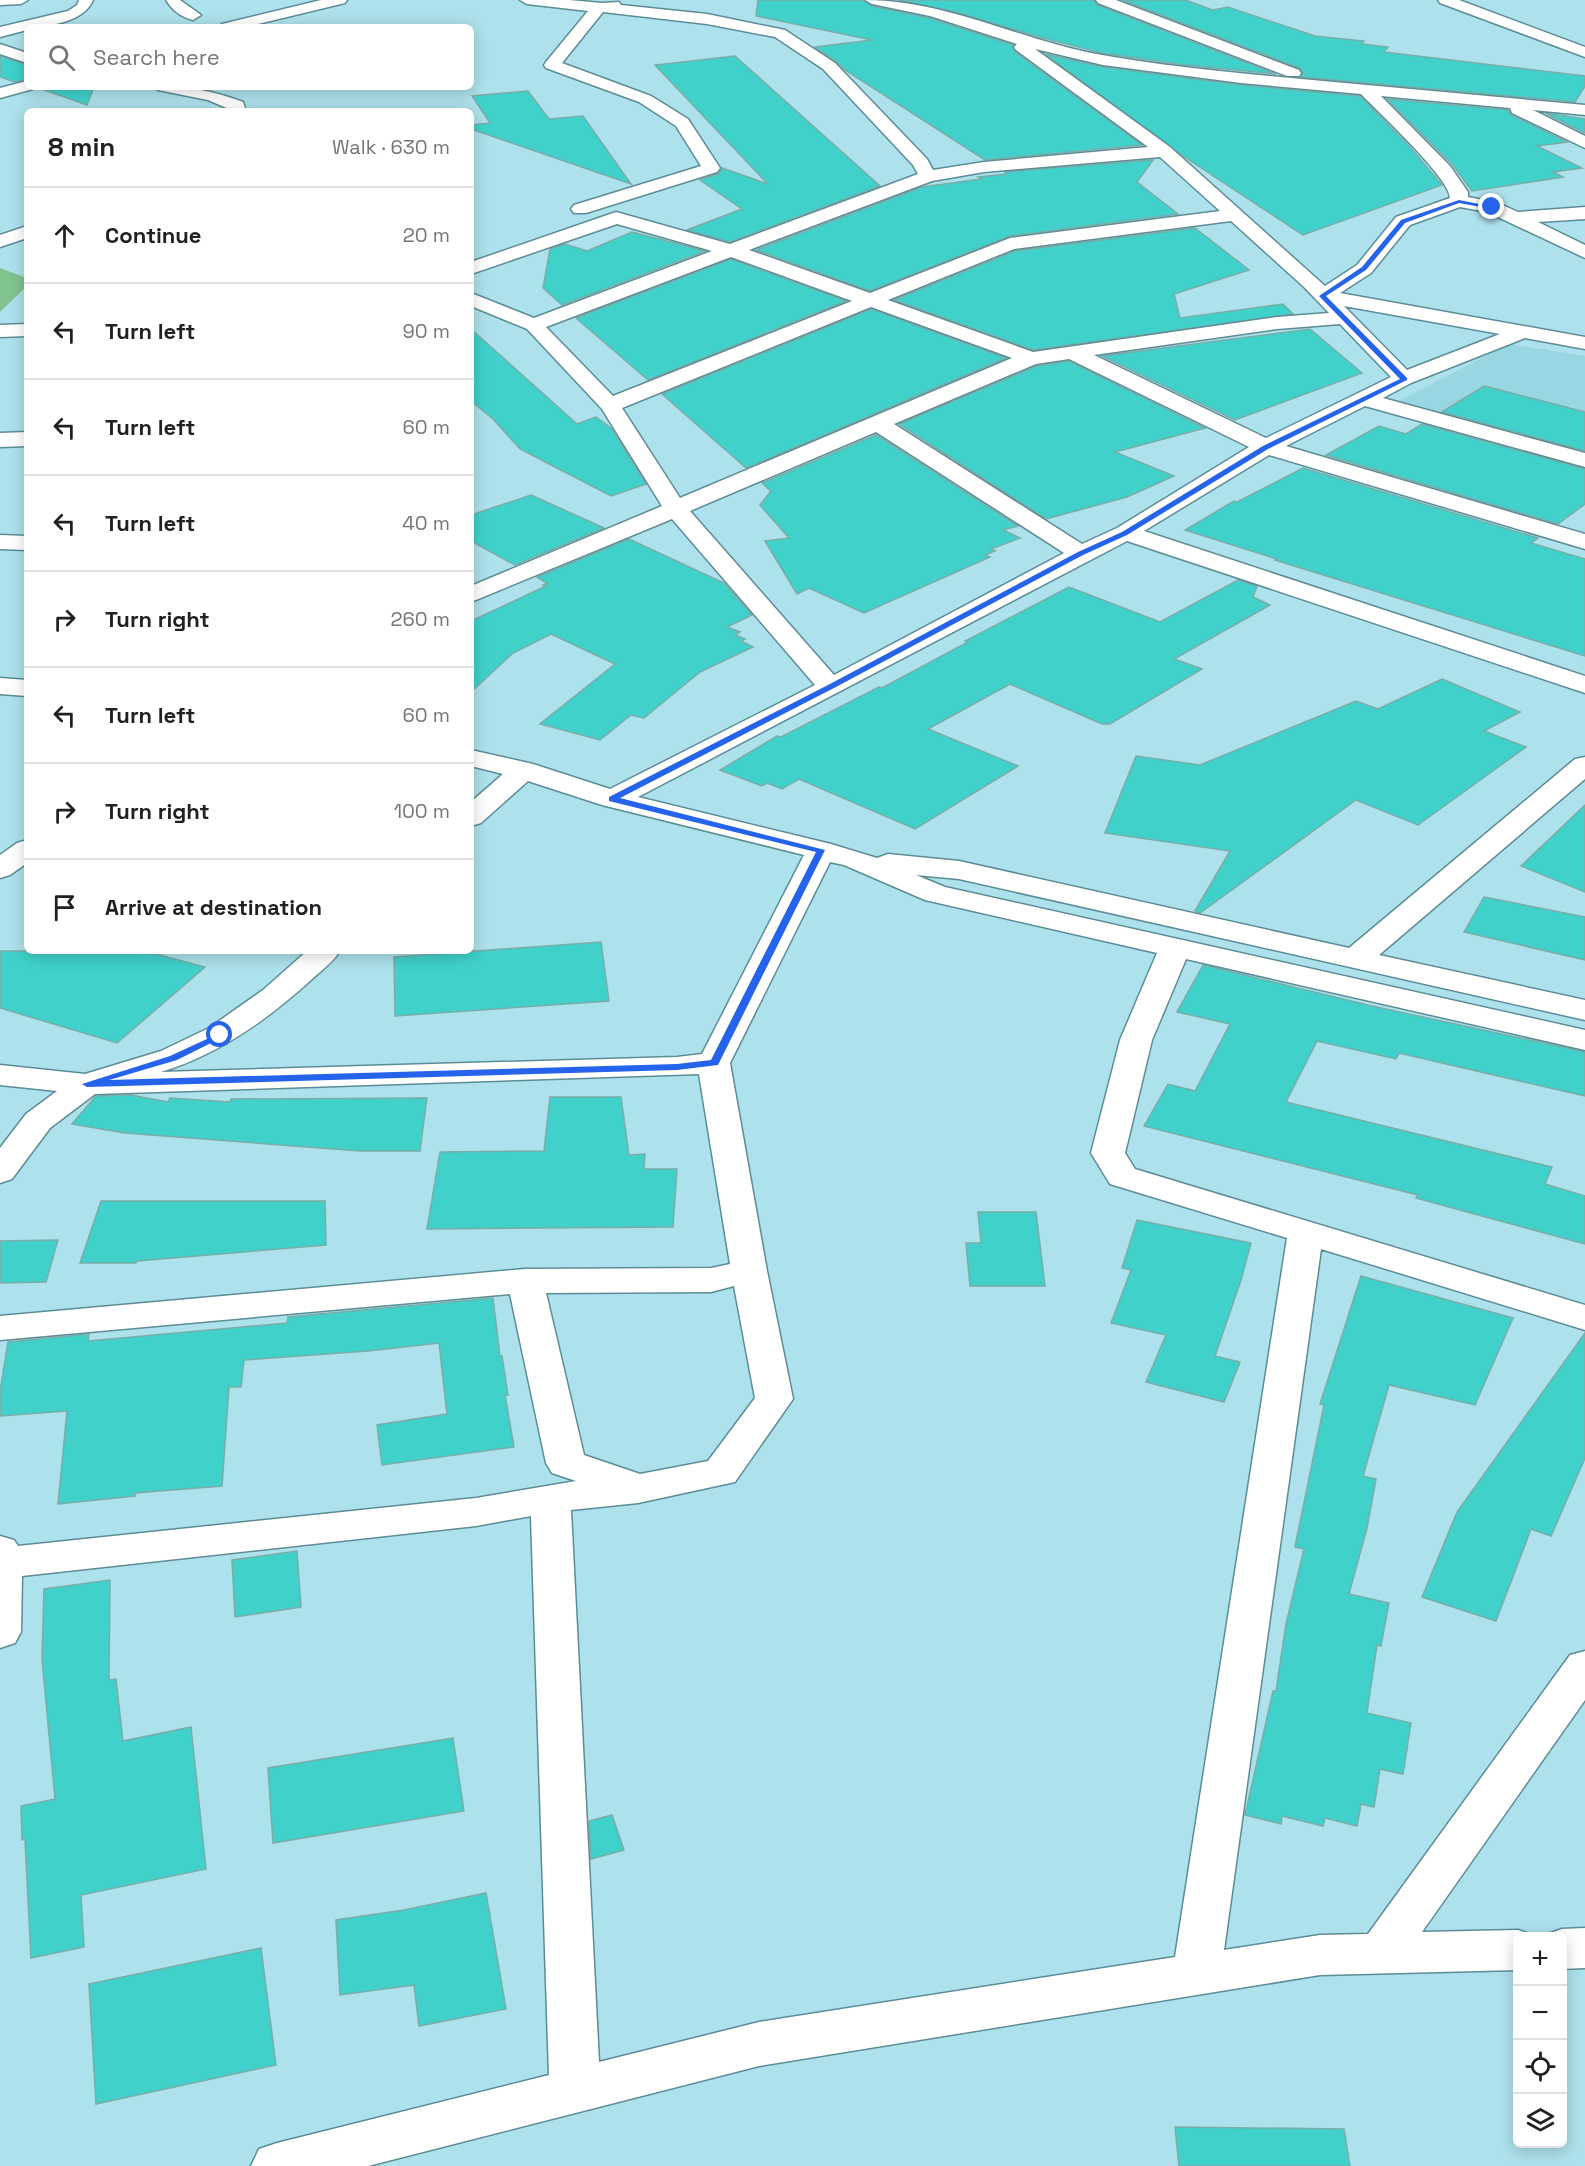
<!DOCTYPE html>
<meta charset="utf-8">
<style>
body{margin:0;font-family:"Space Grotesk",sans-serif;background:#f2f2f2;color:#202124}
.controls{position:absolute;right:18px;bottom:18px;display:grid;overflow:hidden;border-radius:9px;box-shadow:0 3px 15px #0003}
.controls button{width:54px;height:54px;display:grid;place-items:center;padding:0;border:0;border-bottom:2px solid #e0e0e0;background:#fff;color:#202124;font:30px sans-serif}
.stop{position:absolute;width:18px;height:18px;margin:-14px;border:4px solid #2563eb;border-radius:50%;background:#fff}
.stop.end{background:#2563eb;border-color:#fff;box-shadow:0 2px 6px #0008}
.list{margin:0;padding:0;list-style:none}
h2{display:flex;justify-content:space-between;align-items:center;height:78px;margin:0;padding:0 24px;font-size:26px}
h2 small{font-size:20px;font-weight:400;color:#757577}
.list li{display:grid;grid-template-columns:39px 1fr auto;gap:18px;align-items:center;box-sizing:border-box;height:96px;padding:0 24px;border-top:2px solid #e0e0e0}
.list b{display:block;font-size:22px;white-space:nowrap}
.list em{font-size:20px;font-style:normal;color:#757577}
.icon{flex:none;width:33px;height:33px;fill:none;stroke:currentColor;stroke-width:2;stroke-linecap:round;stroke-linejoin:round}
.map{position:relative;flex:none;width:1585px;height:2166px;overflow:hidden}
.search{position:absolute;background:#fff;box-shadow:0 3px 15px #0003;left:24px;top:24px;width:450px;height:66px;display:flex;align-items:center;gap:15px;box-sizing:border-box;padding:0 21px;border-radius:9px;color:#757577;font-size:22px}
.panel{position:absolute;background:#fff;box-shadow:0 3px 15px #0003;left:24px;top:108px;width:450px;height:846px;border-radius:9px}
.map>svg:first-child{display:block}
</style>
<div class="map">
<svg width="1585" height="2166" viewBox="0 0 1585 2166">
<rect width="100%" height="100%" fill="#ade1eb"/>
<path fill="#98d6e2" d="M 1509,344 L 1585,356 L 1585,453 L 1397,402 Z"/>
<path fill="#81c38f" d="M 0,268 L 27,278 L 27,286 L 0,312 Z"/>
<g fill="#40d1cb" stroke="#79ada9" stroke-width="1.5">
<path d="M 758,0 L 863,0 L 872,6 L 929,18 L 1013,45 L 1015,52 L 1142,145 L 985,160 L 845,70 L 836,61 L 815,47 L 872,40 L 756,16 Z"/>
<path d="M 898,0 L 1094,0 L 1097,5 L 1276,74 L 1185,65 L 1102,53 L 1043,38 L 955,12 Z"/>
<path d="M 1122,0 L 1185,0 L 1213,10 L 1228,7 L 1315,36 L 1364,41 L 1362,44 L 1388,47 L 1384,52 L 1585,76 L 1585,86 L 1575,102 L 1301,77 L 1303,72 L 1300,68 Z"/>
<path d="M 1045,54 L 1103,67 L 1241,85 L 1360,96 L 1410,147 L 1442,185 L 1303,235 L 1186,158 Z"/>
<path d="M 0,56 L 27,65 L 27,79 L 15,82 L 0,77 Z"/>
<path d="M 735,56 L 880,186 L 730,242 L 687,230 L 742,209 L 700,180 L 718,174 L 722,168 L 768,184 L 655,65 Z"/>
<path d="M 36,87 L 94,87 L 87,105 Z"/>
<path d="M 528,91 L 549,119 L 583,116 L 631,184 L 471,129 L 471,125 L 490,123 L 472,96 Z"/>
<path d="M 1387,99 L 1508,110 L 1511,115 L 1567,142 L 1537,146 L 1582,168 L 1553,172 L 1563,177 L 1472,191 L 1452,164 Z"/>
<path d="M 1545,113 L 1585,119 L 1585,133 Z"/>
<path d="M 1153,160 L 1137,182 L 1178,214 L 1010,236 L 870,291 L 756,250 L 922,187 L 981,179 L 978,177 L 1006,174 L 1005,172 Z"/>
<path d="M 1195,228 L 1249,270 L 1174,294 L 1180,318 L 1283,304 L 1293,314 L 1033,350 L 894,300 L 1015,251 Z"/>
<path d="M 632,232 L 705,251 L 562,305 L 543,288 L 550,249 L 565,244 L 587,251 Z"/>
<path d="M 731,259 L 846,301 L 648,380 L 576,318 Z"/>
<path d="M 871,309 L 1006,358 L 746,468 L 662,394 Z"/>
<path d="M 471,329 L 577,424 L 596,417 L 611,428 L 646,484 L 611,496 L 520,449 L 493,419 L 471,401 Z"/>
<path d="M 1310,329 L 1362,373 L 1235,420 L 1102,356 Z"/>
<path d="M 1069,361 L 1205,428 L 1115,452 L 1174,476 L 1127,497 L 1046,519 L 899,424 L 1037,366 Z"/>
<path d="M 1484,386 L 1585,412 L 1585,451 L 1442,412 Z"/>
<path d="M 1422,424 L 1585,469 L 1585,504 L 1558,524 L 1326,455 L 1379,426 L 1406,434 Z"/>
<path d="M 876,435 L 1018,526 L 1003,530 L 1020,538 L 991,549 L 995,551 L 985,555 L 990,557 L 864,613 L 809,588 L 797,594 L 765,541 L 789,538 L 760,505 L 771,491 L 762,483 Z"/>
<path d="M 1303,468 L 1538,538 L 1531,543 L 1585,559 L 1585,656 L 1275,560 L 1277,559 L 1185,530 L 1234,501 L 1237,502 Z"/>
<path d="M 531,495 L 604,528 L 515,565 L 471,541 L 471,515 Z"/>
<path d="M 629,539 L 724,583 L 752,615 L 727,627 L 740,632 L 735,635 L 745,639 L 741,641 L 753,647 L 700,672 L 644,718 L 631,715 L 600,740 L 540,724 L 615,664 L 551,634 L 513,653 L 471,692 L 471,621 L 546,586 L 543,585 L 547,583 L 537,577 Z"/>
<path d="M 1238,580 L 1257,586 L 1253,597 L 1270,605 L 1174,659 L 1202,669 L 1110,724 L 1102,724 L 1010,684 L 928,729 L 1018,766 L 915,829 L 799,779 L 782,789 L 767,783 L 762,786 L 720,770 L 777,736 L 781,737 L 879,687 L 882,688 L 968,642 L 965,641 L 1069,587 L 1160,622 Z"/>
<path d="M 1442,679 L 1520,712 L 1484,731 L 1526,747 L 1418,825 L 1356,800 L 1200,913 L 1195,911 L 1230,851 L 1105,833 L 1136,756 L 1200,765 L 1356,701 L 1378,709 Z"/>
<path d="M 1585,805 L 1585,892 L 1521,866 Z"/>
<path d="M 1484,897 L 1585,917 L 1585,960 L 1464,932 Z"/>
<path d="M 601,942 L 609,1001 L 395,1016 L 394,957 Z"/>
<path d="M 0,951 L 145,951 L 205,967 L 117,1043 L 0,1008 Z"/>
<path d="M 1203,965 L 1372,1006 L 1585,1052 L 1585,1096 L 1399,1053 L 1396,1059 L 1317,1041 L 1286,1102 L 1552,1167 L 1545,1184 L 1585,1196 L 1585,1244 L 1416,1198 L 1418,1195 L 1144,1126 L 1168,1084 L 1195,1091 L 1230,1024 L 1177,1012 Z"/>
<path d="M 131,1095 L 168,1102 L 170,1098 L 230,1102 L 231,1099 L 427,1098 L 420,1151 L 360,1151 L 125,1133 L 72,1124 L 96,1096 Z"/>
<path d="M 550,1097 L 621,1097 L 629,1155 L 645,1154 L 644,1169 L 677,1169 L 673,1227 L 427,1229 L 440,1152 L 544,1151 Z"/>
<path d="M 101,1201 L 325,1201 L 326,1245 L 137,1261 L 136,1263 L 80,1263 Z"/>
<path d="M 978,1212 L 1036,1212 L 1045,1286 L 970,1286 L 966,1243 L 981,1243 Z"/>
<path d="M 1137,1220 L 1251,1243 L 1241,1280 L 1215,1356 L 1240,1362 L 1224,1402 L 1146,1382 L 1166,1335 L 1111,1323 L 1131,1270 L 1122,1268 Z"/>
<path d="M 58,1240 L 46,1282 L 0,1283 L 0,1241 Z"/>
<path d="M 1361,1276 L 1513,1318 L 1475,1405 L 1389,1385 L 1363,1476 L 1376,1479 L 1367,1528 L 1349,1594 L 1389,1603 L 1381,1646 L 1377,1645 L 1367,1713 L 1411,1723 L 1403,1774 L 1380,1769 L 1374,1807 L 1361,1804 L 1357,1826 L 1325,1818 L 1323,1826 L 1282,1816 L 1281,1824 L 1245,1815 L 1273,1691 L 1276,1691 L 1286,1624 L 1304,1549 L 1295,1547 L 1324,1405 L 1320,1404 Z"/>
<path d="M 493,1298 L 500,1356 L 502,1356 L 508,1395 L 505,1395 L 514,1447 L 382,1465 L 377,1425 L 447,1414 L 439,1343 L 368,1351 L 244,1360 L 241,1387 L 229,1387 L 222,1486 L 135,1493 L 135,1496 L 58,1504 L 67,1411 L 0,1416 L 0,1392 L 8,1342 L 89,1334 L 88,1341 L 287,1323 L 288,1317 Z"/>
<path d="M 1585,1333 L 1585,1458 L 1551,1536 L 1531,1529 L 1496,1621 L 1422,1597 L 1457,1512 Z"/>
<path d="M 297,1551 L 301,1607 L 235,1617 L 232,1560 Z"/>
<path d="M 110,1580 L 109,1680 L 116,1679 L 123,1741 L 191,1727 L 206,1869 L 81,1895 L 84,1947 L 31,1958 L 25,1839 L 22,1840 L 21,1806 L 55,1799 L 42,1659 L 44,1589 Z"/>
<path d="M 453,1738 L 464,1811 L 273,1843 L 268,1768 Z"/>
<path d="M 612,1815 L 624,1850 L 591,1859 L 589,1821 Z"/>
<path d="M 486,1893 L 506,2009 L 419,2026 L 414,1985 L 340,1995 L 336,1920 L 404,1910 Z"/>
<path d="M 261,1948 L 276,2065 L 96,2104 L 89,1984 Z"/>
<path d="M 1175,2127 L 1344,2129 L 1350,2166 L 1179,2166 Z"/>
</g>
<g fill="none" stroke-linecap="round" stroke-linejoin="round">
<defs>
<g id="minor">
<path d="M 0,0 L 28,0 L 21,4 L 0,5 Z"/>
<path d="M 79,0 L 93,0 C 84,22 49,27 27,27 L 27,30 L 0,37 L 0,27 L 68,11 L 77,5 Z"/>
<path d="M 166,0 L 180,0 L 201,15 L 193,20 C 181,17 172,10 166,0 Z"/>
<path d="M 520,0 L 569,0 L 602,3 L 619,2 L 621,5 L 707,14 L 785,30 L 835,63 L 927,159 L 933,170 L 984,162 L 1148,147 L 1016,50 L 1014,47 L 1017,44 L 930,16 L 872,4 L 865,0 C 947,0 1022,41 1102,55 C 1175,68 1250,74 1323,81 C 1410,89 1498,97 1585,105 L 1585,115 L 1533,110 L 1585,136 L 1585,148 L 1512,113 L 1510,108 L 1381,96 L 1450,166 L 1468,192 L 1468,197 L 1498,203 L 1518,212 L 1585,207 L 1585,219 L 1538,222 L 1585,245 L 1585,258 L 1487,212 L 1460,207 L 1410,225 L 1371,273 L 1340,293 L 1585,337 L 1585,349 L 1525,338 L 1411,383 L 1383,398 L 1585,453 L 1585,467 L 1365,406 L 1286,446 L 1585,534 L 1585,549 L 1269,455 L 1144,531 L 1585,676 L 1585,693 L 1127,541 L 638,797 L 831,844 L 877,858 L 888,854 L 959,861 L 1349,948 L 1575,759 L 1585,757 L 1585,779 L 1379,955 L 1585,1000 L 1585,1020 L 959,879 L 916,875 L 945,887 L 1585,1030 L 1585,1050 L 1186,959 L 1152,1040 L 1125,1153 L 1135,1169 L 1585,1305 L 1585,1330 L 1321,1249 L 1224,1950 L 1320,1935 L 1368,1934 L 1570,1655 L 1585,1651 L 1585,1700 L 1422,1932 L 1518,1930 L 1535,1936 L 1518,1936 L 1518,1970 L 1320,1975 L 759,2066 L 368,2166 L 251,2166 L 259,2149 L 277,2143 L 549,2075 L 531,1516 L 476,1526 L 22,1576 L 21,1632 L 15,1643 L 0,1648 L 0,1536 L 14,1540 L 18,1546 L 476,1498 L 576,1481 L 552,1473 L 546,1463 L 510,1294 L 0,1340 L 0,1316 L 525,1269 L 711,1268 L 730,1264 L 699,1074 L 95,1094 L 50,1128 L 12,1179 L 0,1183 L 0,1148 L 26,1114 L 57,1091 L 0,1085 L 0,1065 L 85,1074 L 161,1051 L 209,1028 L 263,990 L 307,951 L 340,951 C 333,962 321,971 311,980 C 267,1020 218,1055 161,1072 L 677,1057 L 702,1054 L 804,855 L 602,805 L 528,781 L 481,823 L 471,826 L 471,802 L 503,774 L 471,766 L 471,750 L 533,764 L 610,789 L 815,685 L 672,519 L 471,602 L 471,586 L 662,506 L 602,409 L 527,329 L 471,306 L 471,293 L 534,318 L 712,251 L 617,224 L 471,274 L 471,262 L 616,212 L 730,244 L 918,174 L 913,165 L 823,69 L 775,37 L 707,24 L 603,12 L 562,63 L 651,96 L 688,119 L 720,168 L 717,172 L 586,213 L 574,213 L 571,209 L 574,205 L 701,166 L 676,126 L 639,102 L 546,68 L 544,65 L 546,62 L 588,11 L 527,4 ZM 1035,49 L 1103,65 L 1241,83 L 1361,94 C 1378,112 1450,178 1450,198 L 1396,217 L 1357,265 L 1325,286 L 1170,147 ZM 1160,157 L 1220,211 L 1010,238 L 870,293 L 749,250 L 932,181 L 984,172 ZM 1231,221 L 1304,287 L 1329,313 L 1277,317 L 1033,352 L 888,300 L 1014,249 ZM 731,257 L 852,301 L 613,396 L 546,327 ZM 1344,306 L 1500,334 L 1407,370 ZM 871,307 L 1012,358 L 680,498 L 622,408 ZM 1340,324 L 1391,377 L 1266,438 L 1094,355 L 1277,329 ZM 1069,359 L 1249,447 L 1117,528 L 1082,544 L 894,424 L 1036,364 ZM 876,432 L 1064,553 L 834,675 L 690,511 ZM 830,862 L 844,865 L 925,900 L 1157,953 L 1120,1040 L 1091,1153 L 1110,1184 L 1287,1238 L 1175,1957 L 759,2022 L 599,2062 L 571,1510 L 638,1503 L 735,1482 L 793,1399 L 767,1271 L 730,1063 ZM 734,1286 L 755,1398 L 708,1461 L 640,1474 L 584,1455 L 546,1293 L 711,1292 Z"/>
<path d="M 1096,0 L 1116,0 L 1299,70 L 1301,73 L 1299,76 L 1287,76 L 1098,3 Z"/>
<path d="M 1438,0 L 1459,0 L 1585,47 L 1585,57 L 1440,3 Z"/>
<path d="M 0,44 L 27,53 L 27,63 L 0,54 Z"/>
<path d="M 156,87 C 190,87 211,90 243,102 L 246,111 L 230,111 L 229,109 L 208,100 L 158,90 Z"/>
<path d="M 27,226 L 27,238 L 0,247 L 0,235 Z"/>
<path d="M 27,324 L 27,336 L 0,337 L 0,325 Z"/>
<path d="M 27,432 L 27,446 L 0,447 L 0,433 Z"/>
<path d="M 0,535 L 27,536 L 27,550 L 0,549 Z"/>
<path d="M 0,678 L 27,680 L 27,696 L 0,694 Z"/>
<path d="M 27,840 L 27,863 L 10,875 L 0,878 L 0,855 L 17,843 Z"/>
<path d="M 1585,1928 L 1585,1968 L 1562,1969 L 1562,1936 L 1544,1936 L 1545,1935 L 1562,1929 Z"/>
</g>
<g id="secondary">
<path d="M 321,0 L 347,0 L 345,3 L 246,27 L 219,27 L 222,24 Z"/>
<path d="M 27,81 L 27,87 L 34,87 L 33,89 L 0,98 L 0,88 Z"/>
</g>
</defs>
<use href="#minor" stroke="#5c8d96" stroke-width="3"/>
<use href="#secondary" stroke="#5c8d96" stroke-width="3"/>
<use href="#minor" fill="#fff" fill-rule="evenodd"/>
<use href="#secondary" fill="#fff" fill-rule="evenodd"/>
</g>
<path fill="#2563eb" d="M 1459,200 L 1494,207 L 1492,209 L 1459,203 L 1405,223 L 1366,270 L 1326,296 L 1407,378 L 1407,380 L 1268,449 L 1127,535 L 1083,555 L 834,688 L 620,798 L 825,850 L 718,1065 L 677,1070 L 87,1087 L 82,1084 L 170,1056 L 220,1033 L 225,1035 L 223,1037 L 177,1060 L 109,1080 L 677,1064 L 711,1060 L 816,852 L 609,801 L 609,797 L 828,685 L 1078,552 L 1122,532 L 1263,446 L 1400,379 L 1319,296 L 1362,267 L 1401,220 Z"/>
</svg>
<div class="controls">
<button>+</button>
<button>−</button>
<button><svg class="icon" aria-label="locate" viewBox="0 0 24 24"><circle cx="12" cy="12" r="6"/><path d="M12 2v4M12 18v4M2 12h4M18 12h4"/></svg></button>
<button><svg class="icon" aria-label="layers" viewBox="0 0 24 24"><path d="M12 4l9 5-9 5-9-5zM3 14l9 5 9-5"/></svg></button>
</div>
<div class="stop" style="left:220px;top:1035px"></div>
<div class="stop end" style="left:1492px;top:207px"></div>
<div class="search"><svg class="icon" aria-label="search" viewBox="0 0 24 24"><circle cx="10" cy="10" r="6"/><path d="M15 15l6 6"/></svg>Search here</div>
<section class="panel">
<h2>8 min<small>Walk · 630 m</small></h2>
<ul class="list">
<li><svg class="icon" aria-label="ahead" viewBox="0 0 24 24"><path d="M12 20V5M6 11l6-6 6 6"/></svg><div><b>Continue</b></div><em>20 m</em></li>
<li><svg class="icon" aria-label="left" viewBox="0 0 24 24"><path d="M17 20v-9H6M10 6l-5 5 5 5"/></svg><div><b>Turn left</b></div><em>90 m</em></li>
<li><svg class="icon" aria-label="left" viewBox="0 0 24 24"><path d="M17 20v-9H6M10 6l-5 5 5 5"/></svg><div><b>Turn left</b></div><em>60 m</em></li>
<li><svg class="icon" aria-label="left" viewBox="0 0 24 24"><path d="M17 20v-9H6M10 6l-5 5 5 5"/></svg><div><b>Turn left</b></div><em>40 m</em></li>
<li><svg class="icon" aria-label="right" viewBox="0 0 24 24"><path d="M7 20v-9h11M14 6l5 5-5 5"/></svg><div><b>Turn right</b></div><em>260 m</em></li>
<li><svg class="icon" aria-label="left" viewBox="0 0 24 24"><path d="M17 20v-9H6M10 6l-5 5 5 5"/></svg><div><b>Turn left</b></div><em>60 m</em></li>
<li><svg class="icon" aria-label="right" viewBox="0 0 24 24"><path d="M7 20v-9h11M14 6l5 5-5 5"/></svg><div><b>Turn right</b></div><em>100 m</em></li>
<li><svg class="icon" aria-label="arrive" viewBox="0 0 24 24"><path d="M6 21V4h12l-3 4 3 4H6"/></svg><div><b>Arrive at destination</b></div></li>
</ul>
</section>
</div>
